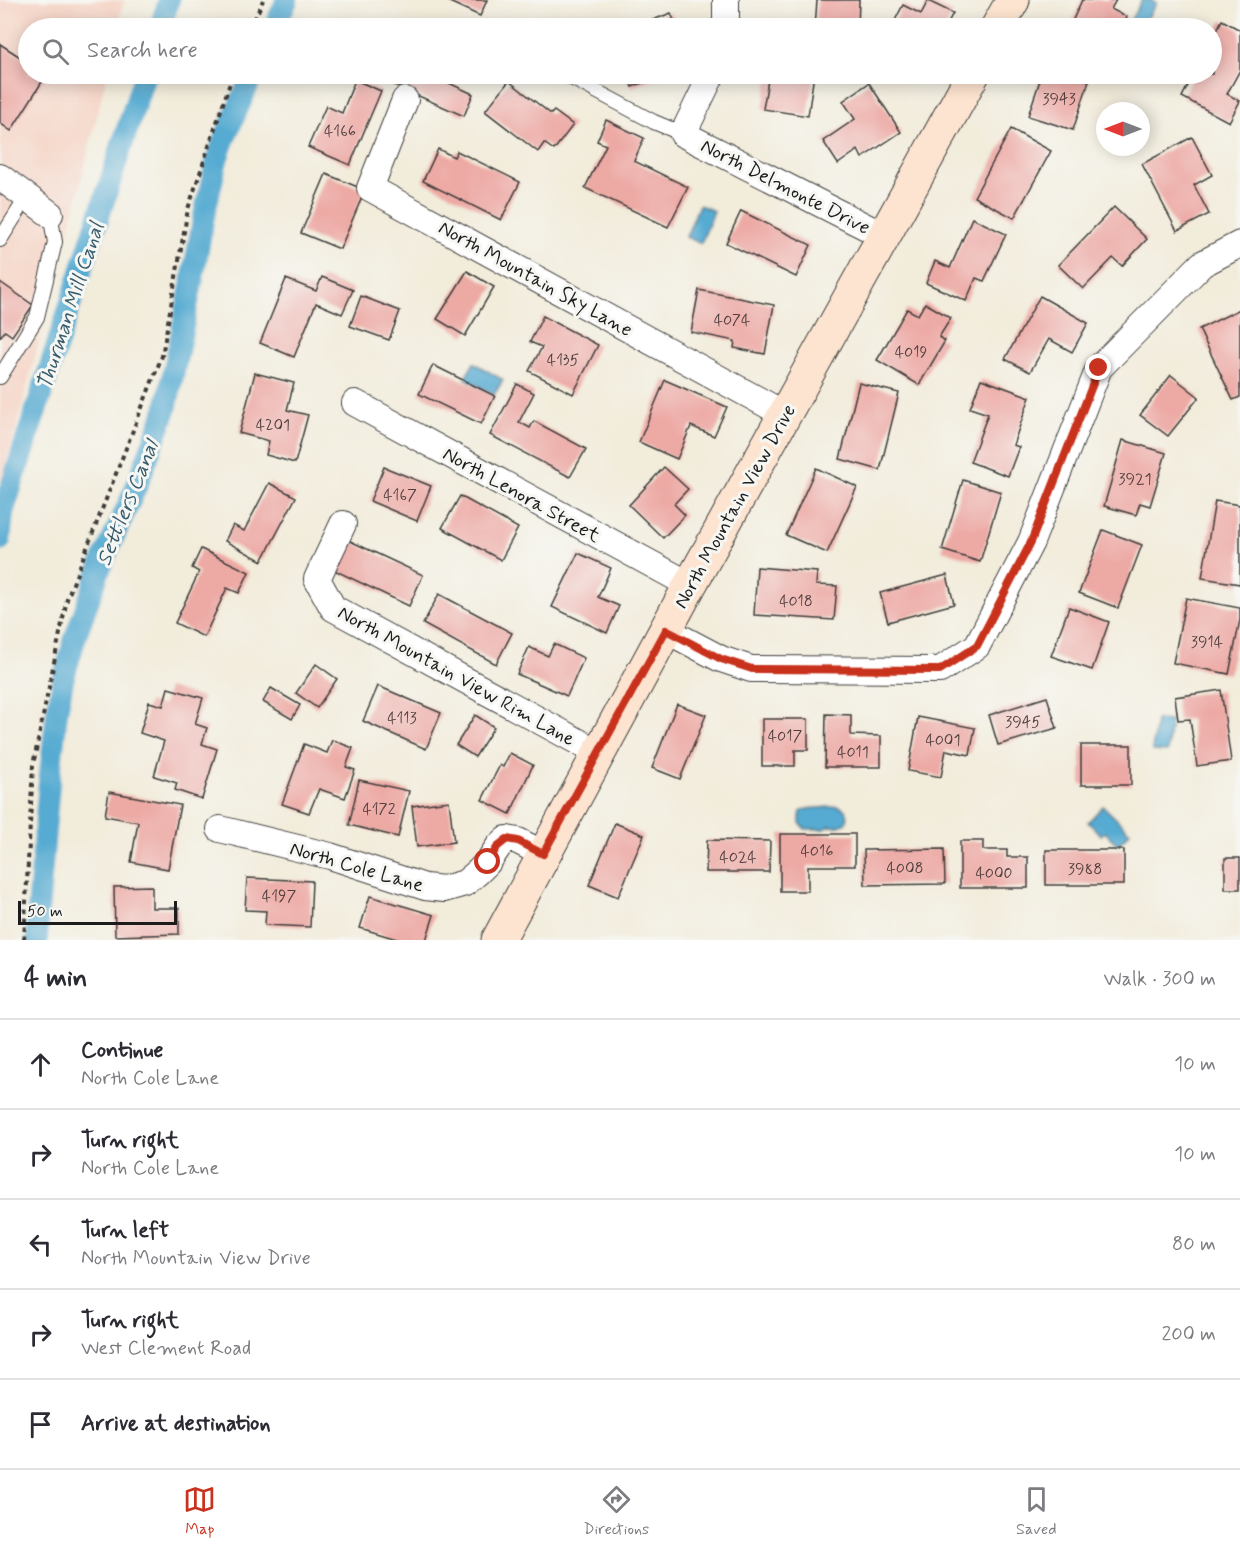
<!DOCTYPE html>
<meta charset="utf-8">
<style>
body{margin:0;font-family:Mynerve,sans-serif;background:#f2f2f3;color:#2b2b33}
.compass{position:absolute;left:1096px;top:102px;width:54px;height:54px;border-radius:50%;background:#fff;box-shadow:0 3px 15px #0003;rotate:270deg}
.scale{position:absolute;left:18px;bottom:15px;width:159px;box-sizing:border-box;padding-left:6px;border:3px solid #1c1c1c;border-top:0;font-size:16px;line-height:21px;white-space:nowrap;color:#1c1c1c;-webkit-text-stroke:4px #f6f6f2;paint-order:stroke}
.stop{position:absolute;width:18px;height:18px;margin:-14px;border:4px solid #c8321e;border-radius:50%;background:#fff}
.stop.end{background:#c8321e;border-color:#fff;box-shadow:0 2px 6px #0008}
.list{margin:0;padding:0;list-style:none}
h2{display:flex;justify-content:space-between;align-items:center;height:78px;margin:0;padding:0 24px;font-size:26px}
h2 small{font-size:20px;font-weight:400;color:#7c7c81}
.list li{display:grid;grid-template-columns:39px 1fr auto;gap:18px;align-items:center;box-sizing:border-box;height:90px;padding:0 24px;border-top:2px solid #e1e1e2}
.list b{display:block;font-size:22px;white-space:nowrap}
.list p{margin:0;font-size:20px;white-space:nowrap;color:#7c7c81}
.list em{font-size:20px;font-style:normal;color:#7c7c81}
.icon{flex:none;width:33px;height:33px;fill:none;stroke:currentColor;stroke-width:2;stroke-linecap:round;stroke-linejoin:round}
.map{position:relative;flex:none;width:1240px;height:940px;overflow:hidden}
.search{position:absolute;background:#fff;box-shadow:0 3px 15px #0003;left:18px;right:18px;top:18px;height:66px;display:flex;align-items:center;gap:15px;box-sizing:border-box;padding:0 21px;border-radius:33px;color:#7c7c81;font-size:22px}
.sheet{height:528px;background:#fff}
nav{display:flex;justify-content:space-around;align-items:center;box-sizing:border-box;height:84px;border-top:2px solid #e1e1e2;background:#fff;font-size:16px;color:#7c7c81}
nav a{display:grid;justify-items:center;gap:3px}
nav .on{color:#c8321e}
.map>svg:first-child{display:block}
</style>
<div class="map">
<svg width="1240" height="940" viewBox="0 0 1240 940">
<rect width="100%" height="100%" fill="#f6f6f2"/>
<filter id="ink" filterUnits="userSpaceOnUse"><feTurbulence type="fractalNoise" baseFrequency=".0167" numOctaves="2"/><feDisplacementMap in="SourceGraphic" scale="12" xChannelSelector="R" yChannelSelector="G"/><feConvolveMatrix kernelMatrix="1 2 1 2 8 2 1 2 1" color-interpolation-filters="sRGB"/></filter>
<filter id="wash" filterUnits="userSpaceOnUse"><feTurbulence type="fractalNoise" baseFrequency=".008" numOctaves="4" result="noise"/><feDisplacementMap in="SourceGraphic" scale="24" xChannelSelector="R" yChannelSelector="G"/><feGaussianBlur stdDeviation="1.35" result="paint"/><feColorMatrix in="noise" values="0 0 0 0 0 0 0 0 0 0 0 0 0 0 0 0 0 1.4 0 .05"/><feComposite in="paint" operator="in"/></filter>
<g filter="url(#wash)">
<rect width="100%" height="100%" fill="#f2ecdb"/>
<path fill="#f6d2c3" d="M 0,0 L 124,0 L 117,28 L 28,28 L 28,74 L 107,74 L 75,206 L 0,488 Z"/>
<g fill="#57abd2" stroke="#3a6477" stroke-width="1.5">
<path d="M 1142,0 L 1150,0 L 1156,3 L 1142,28 L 1138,28 L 1129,23 Z"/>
<path d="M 699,205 L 714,211 L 701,243 L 686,237 Z"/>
<path d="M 474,363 L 503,380 L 494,395 L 465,378 Z"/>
<path d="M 1156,720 L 1171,721 L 1167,752 L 1152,751 Z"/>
<path d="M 837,806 C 850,808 852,823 839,826 C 836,827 832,826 829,826 L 825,829 L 805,829 L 800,823 C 800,820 800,814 801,812 C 804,806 828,809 837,806 Z"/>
<path d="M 1103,806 L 1130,832 L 1118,845 L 1105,832 L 1101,835 L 1088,822 Z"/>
</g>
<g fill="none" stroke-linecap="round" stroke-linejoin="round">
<g stroke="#57abd2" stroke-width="22">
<path d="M 160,28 L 169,0"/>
<path d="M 274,28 L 287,0"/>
<path d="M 0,540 L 3,512 L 145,74"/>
<path d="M 37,940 L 38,912 L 49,783 L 57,711 L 63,680 L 76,635 L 102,563 L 137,485 L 166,409 L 193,277 L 203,220 L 217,159 L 225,137 L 253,74"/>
</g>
</g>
<g id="blocks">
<g fill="#eda9a4">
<path d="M 445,0 L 487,0 L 480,16 Z"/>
<path d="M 817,0 L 859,0 L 858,28 L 815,28 Z"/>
<path d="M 1082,0 L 1116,0 L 1111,9 L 1127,17 L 1122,28 L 1069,28 Z"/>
<path d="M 928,1 L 953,13 L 945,28 L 891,28 L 903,5 L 921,14 Z"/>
<path d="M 671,13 L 677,28 L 632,28 Z"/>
<path d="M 1222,20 L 1240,30 L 1240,70 L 1227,94 L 1240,101 L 1229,122 L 1182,97 L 1194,74 L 1212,74 L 1212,40 Z"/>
<path d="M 0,44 L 28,62 L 28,74 L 47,74 L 11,131 L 0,123 Z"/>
<path d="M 394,74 L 445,74 L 442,80 L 473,94 L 464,116 L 389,83 Z"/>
<path d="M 627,74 L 655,74 L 657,77 L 632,87 Z"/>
<path d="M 769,74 L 814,74 L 808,116 L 763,109 Z"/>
<path d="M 1042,74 L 1077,74 L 1076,76 L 1089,81 L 1073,130 L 1028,116 Z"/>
<path d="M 355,80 L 381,91 L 350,165 L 308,147 L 326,106 L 342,113 Z"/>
<path d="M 509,81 L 551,114 L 554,111 L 573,125 L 554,150 L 544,143 L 538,152 L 485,111 Z"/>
<path d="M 869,83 L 901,132 L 862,158 L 858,150 L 838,164 L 823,141 L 855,119 L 843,101 Z"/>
<path d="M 606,120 L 644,138 L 634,161 L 688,187 L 668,227 L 585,188 L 606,145 L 597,141 Z"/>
<path d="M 1011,129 L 1051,151 L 1014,218 L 974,197 Z"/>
<path d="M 1192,137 L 1212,175 L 1194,185 L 1209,214 L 1177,231 L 1142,164 Z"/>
<path d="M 438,149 L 454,157 L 457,151 L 520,182 L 501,220 L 423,181 Z"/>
<path d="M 326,174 L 365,190 L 340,249 L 301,233 Z"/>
<path d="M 1114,207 L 1147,239 L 1122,266 L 1113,258 L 1083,289 L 1058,265 Z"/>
<path d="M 741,211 L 811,245 L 796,277 L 726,243 Z"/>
<path d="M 972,218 L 1006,234 L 984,281 L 976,278 L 966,301 L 926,283 L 935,261 L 950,268 Z"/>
<path d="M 467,271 L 494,287 L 465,336 L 437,319 Z"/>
<path d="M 322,277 L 353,290 L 342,314 L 316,303 L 294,357 L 260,343 L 286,279 L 316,291 Z"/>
<path d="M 0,282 L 33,305 L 12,336 L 5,331 L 0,337 Z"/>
<path d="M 699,290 L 774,305 L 765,354 L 734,348 L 735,341 L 691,332 Z"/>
<path d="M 361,296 L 400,311 L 389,340 L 350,326 Z"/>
<path d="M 1040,296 L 1088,323 L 1072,352 L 1049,339 L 1030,372 L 1005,359 Z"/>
<path d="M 925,303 L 951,318 L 939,337 L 945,341 L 919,385 L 877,360 L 907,309 L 918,315 Z"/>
<path d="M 1240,309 L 1240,397 L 1233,400 L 1199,329 Z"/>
<path d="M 543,316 L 598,345 L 573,394 L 529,371 L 542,347 L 530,342 Z"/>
<path d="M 433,365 L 495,396 L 481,424 L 419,394 Z"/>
<path d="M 255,373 L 294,383 L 287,410 L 308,415 L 295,463 L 266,455 L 269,441 L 239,433 Z"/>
<path d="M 1171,375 L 1199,397 L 1168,436 L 1140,415 Z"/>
<path d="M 981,379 L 1030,397 L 1013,445 L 1019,447 L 1008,476 L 970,462 L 988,414 L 970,408 Z"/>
<path d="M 665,380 L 727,407 L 714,436 L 691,426 L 677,459 L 639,442 Z"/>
<path d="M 859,383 L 899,393 L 880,470 L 840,459 Z"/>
<path d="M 517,384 L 534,393 L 519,422 L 530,428 L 534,421 L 586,449 L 570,477 L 490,435 Z"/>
<path d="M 1123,440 L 1166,453 L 1150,506 L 1140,503 L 1136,515 L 1104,506 Z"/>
<path d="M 384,467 L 431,486 L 417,521 L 370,501 Z"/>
<path d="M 664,467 L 688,489 L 674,504 L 685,515 L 663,538 L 629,505 Z"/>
<path d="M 816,468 L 857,487 L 827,553 L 786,535 Z"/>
<path d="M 963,480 L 1001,492 L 980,562 L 942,550 Z"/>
<path d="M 269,483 L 296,497 L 262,561 L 225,541 L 233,525 L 244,531 Z"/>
<path d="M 460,496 L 518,528 L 501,560 L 442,528 Z"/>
<path d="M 1215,501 L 1240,505 L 1240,584 L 1202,578 Z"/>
<path d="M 1103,530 L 1142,545 L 1118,608 L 1079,593 Z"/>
<path d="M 348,540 L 423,575 L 409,606 L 334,570 Z"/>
<path d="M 201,549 L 249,572 L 239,593 L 227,588 L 204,637 L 175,623 L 199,572 L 192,568 Z"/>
<path d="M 578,553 L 611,568 L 598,597 L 619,606 L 607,633 L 552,607 Z"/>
<path d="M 757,567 L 817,572 L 816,585 L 837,586 L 834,620 L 754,615 Z"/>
<path d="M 947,575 L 954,604 L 888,622 L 880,593 Z"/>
<path d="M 439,594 L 512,633 L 496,664 L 423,624 Z"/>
<path d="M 1186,598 L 1240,608 L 1240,620 L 1229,674 L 1173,663 Z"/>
<path d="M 1069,607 L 1109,622 L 1092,670 L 1051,656 Z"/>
<path d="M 554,644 L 584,658 L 567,696 L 517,674 L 529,647 L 548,656 Z"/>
<path d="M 316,664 L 337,679 L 317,708 L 296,693 Z"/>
<path d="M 378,686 L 441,713 L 426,749 L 363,721 Z"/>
<path d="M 168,688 L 203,698 L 195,724 L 207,728 L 202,744 L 217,749 L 202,799 L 175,790 L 177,783 L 154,776 L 164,741 L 140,733 L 149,702 L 163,706 Z"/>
<path d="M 271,688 L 300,705 L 292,719 L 263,702 Z"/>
<path d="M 1221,690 L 1231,761 L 1197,766 L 1190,719 L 1178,720 L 1175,697 Z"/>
<path d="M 1047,697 L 1057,728 L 998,745 L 989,715 Z"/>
<path d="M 677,704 L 706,715 L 680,779 L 652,768 Z"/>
<path d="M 826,714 L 851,715 L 851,735 L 881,736 L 881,767 L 825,767 Z"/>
<path d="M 475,715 L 494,727 L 475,757 L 456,745 Z"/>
<path d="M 918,717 L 975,728 L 970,755 L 946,750 L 941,777 L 908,771 Z"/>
<path d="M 762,719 L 808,719 L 808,750 L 795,750 L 795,766 L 762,766 Z"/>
<path d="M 332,740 L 353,748 L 346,767 L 355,770 L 345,798 L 319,789 L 309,813 L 282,804 L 304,744 L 327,753 Z"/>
<rect x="1081" y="745" width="50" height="40"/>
<path d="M 510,753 L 533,765 L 510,814 L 482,800 L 500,765 L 503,767 Z"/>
<path d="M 359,780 L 409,791 L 398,837 L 349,825 Z"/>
<path d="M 109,792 L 180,805 L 168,869 L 131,862 L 138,822 L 105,816 Z"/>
<path d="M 449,801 L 454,842 L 417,847 L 412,806 Z"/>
<path d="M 615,823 L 644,835 L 618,897 L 589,885 Z"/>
<path d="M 780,834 L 855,834 L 855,866 L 808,866 L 808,891 L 780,891 Z"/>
<path d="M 707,840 L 770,841 L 769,872 L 706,872 Z"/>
<path d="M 960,841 L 983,841 L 983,850 L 1007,850 L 1007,857 L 1028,857 L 1028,888 L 960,888 Z"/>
<path d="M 944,849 L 945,884 L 865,885 L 864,850 Z"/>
<rect x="1046" y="850" width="78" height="35"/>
<rect x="1225" y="858" width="15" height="31"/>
<path d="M 247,878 L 312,881 L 310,927 L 265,925 L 266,911 L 245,910 Z"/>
<path d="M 152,886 L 152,908 L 179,908 L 179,934 L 115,936 L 114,887 Z"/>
<path d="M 370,896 L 434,915 L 426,940 L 400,940 L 360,928 Z"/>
</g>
</g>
</g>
<g filter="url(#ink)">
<use href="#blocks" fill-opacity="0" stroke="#3c3b39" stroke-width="1.5"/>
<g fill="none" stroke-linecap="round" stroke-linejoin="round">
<defs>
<g id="lane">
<path d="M 564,74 L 654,122 L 683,134"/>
<path d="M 0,240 L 27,197"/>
<path d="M 0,377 L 37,317 L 55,242 L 50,214"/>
</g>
<g id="street">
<path d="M 726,28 L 726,0"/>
<path d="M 712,74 L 683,134 L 884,236"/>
<path d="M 405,100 L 370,188 L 784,414"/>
<path d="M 0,177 L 50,214"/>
<path d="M 355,403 L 690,585"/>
<path d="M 343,524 L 317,579 L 333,608 L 599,753"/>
<path d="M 666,630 L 721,659 L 751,669 L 940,670 L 977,646 L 1031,542 L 1099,368 L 1202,264 L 1240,244"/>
<path d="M 220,829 L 330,856 L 425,887 L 444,889 L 465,883 L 478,872 L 488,862 L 499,846 L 507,839 L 518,841 L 543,854"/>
</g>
<g id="secondary">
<path d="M 997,28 L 1013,0"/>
<path d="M 498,940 L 690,585 L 884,236 L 973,74"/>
</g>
</defs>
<use href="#lane" stroke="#3c3b39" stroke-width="16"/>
<use href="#street" stroke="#3c3b39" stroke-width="28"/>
<use href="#secondary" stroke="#3c3b39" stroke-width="35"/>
<g stroke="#3c3b39" stroke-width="4" stroke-dasharray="4.5 4.5" stroke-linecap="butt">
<path d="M 251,28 L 263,0"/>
<path d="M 24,940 L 33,765 L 67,599 L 162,356 L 188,209 L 233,74"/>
</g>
<use href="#lane" stroke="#fff" stroke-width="14"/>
<use href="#street" stroke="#fff" stroke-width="26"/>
<use href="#secondary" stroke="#fde4d0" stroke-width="33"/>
</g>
</g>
<g fill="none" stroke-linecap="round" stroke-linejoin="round" filter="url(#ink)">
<path stroke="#c8321e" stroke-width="8" d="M 488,862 L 498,846 L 507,839 L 518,841 L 543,854 L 666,630 L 721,659 L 752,669 L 940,670 L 977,646 L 1031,542 L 1099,368"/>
</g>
<g text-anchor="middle" stroke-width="6" stroke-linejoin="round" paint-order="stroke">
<g font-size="16" fill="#503f3e">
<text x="1059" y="104">3943</text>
<text x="340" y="136">4166</text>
<text x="732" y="325">4074</text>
<text x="911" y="357">4019</text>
<text x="563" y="365">4135</text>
<text x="273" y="430">4201</text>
<text x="1135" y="484">3921</text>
<text x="400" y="500">4167</text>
<text x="796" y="606">4018</text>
<text x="1207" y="647">3914</text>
<text x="402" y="723">4113</text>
<text x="1023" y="727">3945</text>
<text x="785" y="741">4017</text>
<text x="943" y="745">4001</text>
<text x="853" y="757">4011</text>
<text x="379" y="814">4172</text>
<text x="817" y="856">4016</text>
<text x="738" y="862">4024</text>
<text x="905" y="873">4008</text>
<text x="1085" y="874">3988</text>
<text x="994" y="878">4000</text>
<text x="279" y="901">4197</text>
</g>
<g font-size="20" fill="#1c1c1c" stroke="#f6f6f2">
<text transform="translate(786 186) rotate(27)" y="7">North Delmonte Drive</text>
<text transform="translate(536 278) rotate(29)" y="7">North Mountain Sky Lane</text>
<text transform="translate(522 494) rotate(29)" y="7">North Lenora Street</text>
<text transform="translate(734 506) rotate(-61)" y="7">North Mountain View Drive</text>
<text transform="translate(457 675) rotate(29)" y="7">North Mountain View Rim Lane</text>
<text transform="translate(357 866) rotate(16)" y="7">North Cole Lane</text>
</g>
<g font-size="21" font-style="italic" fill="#375c6e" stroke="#f6f6f2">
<text transform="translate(70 306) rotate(-72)" y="7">Thurman Mill Canal</text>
<text transform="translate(127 503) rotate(-68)" y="7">Settlers Canal</text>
</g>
</g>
</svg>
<svg class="compass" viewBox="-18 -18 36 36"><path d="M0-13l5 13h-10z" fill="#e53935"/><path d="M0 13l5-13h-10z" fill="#7c7c81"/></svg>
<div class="scale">50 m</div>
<div class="stop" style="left:488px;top:862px"></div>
<div class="stop end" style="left:1099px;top:368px"></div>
<div class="search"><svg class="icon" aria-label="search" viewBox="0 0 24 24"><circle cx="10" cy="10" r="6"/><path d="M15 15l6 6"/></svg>Search here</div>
</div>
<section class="sheet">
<h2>4 min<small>Walk · 300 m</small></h2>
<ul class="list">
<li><svg class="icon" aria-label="ahead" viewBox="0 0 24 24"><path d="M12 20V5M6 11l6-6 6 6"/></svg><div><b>Continue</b><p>North Cole Lane</p></div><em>10 m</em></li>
<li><svg class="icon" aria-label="right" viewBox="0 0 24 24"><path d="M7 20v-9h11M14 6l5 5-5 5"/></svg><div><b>Turn right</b><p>North Cole Lane</p></div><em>10 m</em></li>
<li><svg class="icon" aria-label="left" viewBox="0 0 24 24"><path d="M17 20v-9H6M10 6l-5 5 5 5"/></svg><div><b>Turn left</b><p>North Mountain View Drive</p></div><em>80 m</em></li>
<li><svg class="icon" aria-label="right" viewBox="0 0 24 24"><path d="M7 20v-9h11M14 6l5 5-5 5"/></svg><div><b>Turn right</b><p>West Clement Road</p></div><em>200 m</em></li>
<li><svg class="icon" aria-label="arrive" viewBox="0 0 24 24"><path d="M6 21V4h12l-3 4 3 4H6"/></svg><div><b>Arrive at destination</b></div></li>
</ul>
</section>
<nav>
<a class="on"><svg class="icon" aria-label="map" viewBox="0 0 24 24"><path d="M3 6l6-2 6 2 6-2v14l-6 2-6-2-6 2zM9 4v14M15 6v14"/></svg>Map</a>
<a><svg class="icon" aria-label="directions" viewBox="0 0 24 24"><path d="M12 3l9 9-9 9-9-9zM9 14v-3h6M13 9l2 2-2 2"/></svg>Directions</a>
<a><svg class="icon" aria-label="saved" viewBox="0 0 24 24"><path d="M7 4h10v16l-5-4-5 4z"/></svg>Saved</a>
</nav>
